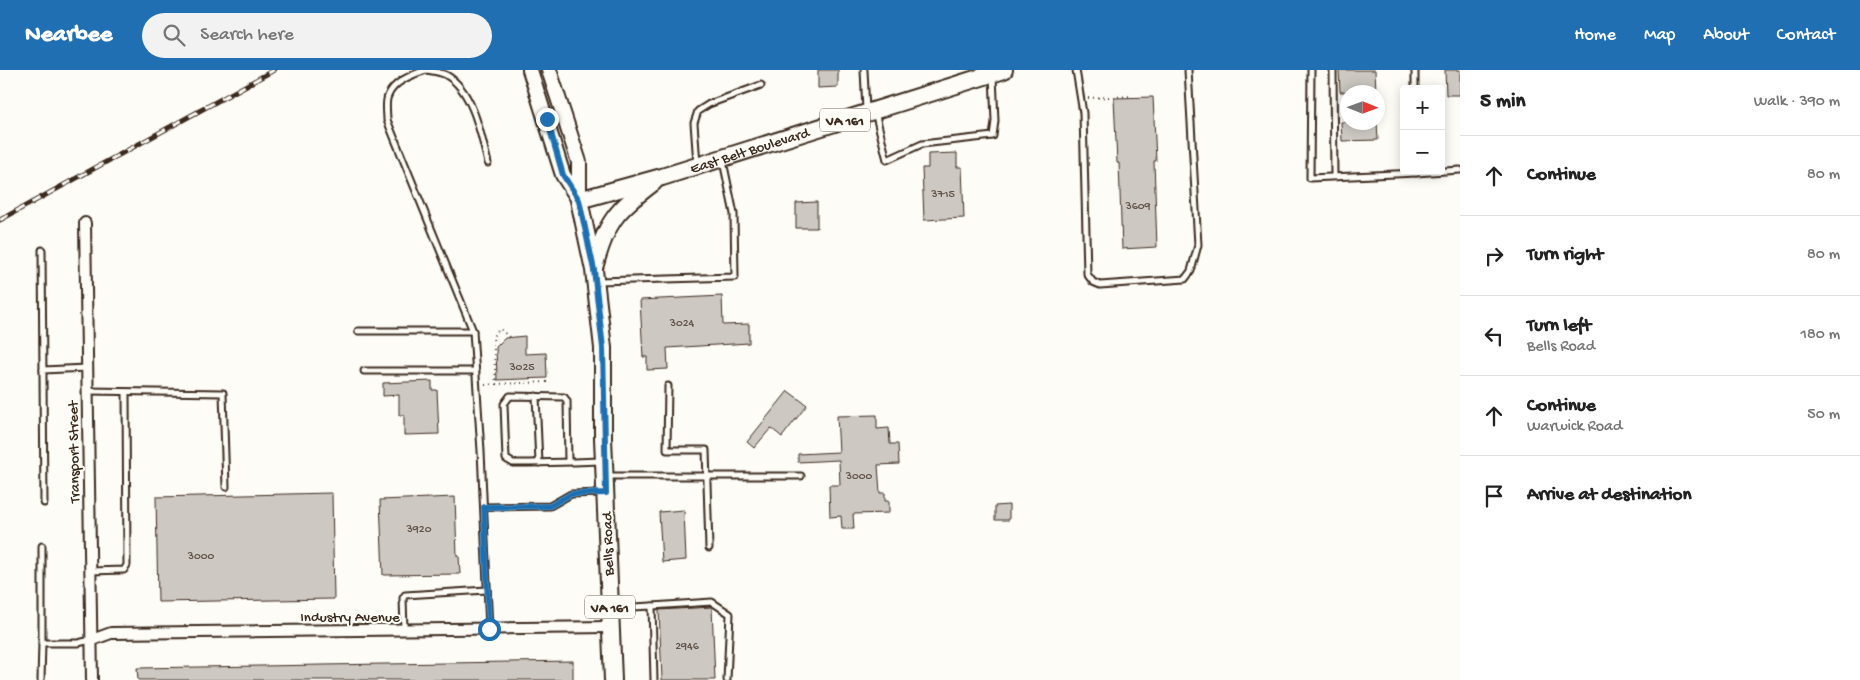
<!DOCTYPE html>
<meta charset="utf-8">
<style>
body{margin:0;font-family:"Gochi Hand",sans-serif;background:#f2f2f2;color:#222}
.controls{position:absolute;right:15px;top:15px;display:grid;overflow:hidden;border-radius:5px;box-shadow:0 2px 12px #0003}
.controls button{width:45px;height:45px;display:grid;place-items:center;padding:0;border:0;border-bottom:1px solid #e0e0e0;background:#fff;color:#222;font:25px sans-serif}
.compass{position:absolute;left:1340px;top:15px;width:45px;height:45px;border-radius:50%;background:#fff;box-shadow:0 2px 12px #0003;rotate:91deg}
.stop{position:absolute;width:15px;height:15px;margin:-11px;border:4px solid #1f6fb2;border-radius:50%;background:#fff}
.stop.end{background:#1f6fb2;border-color:#fff;box-shadow:0 1px 5px #0008}
.list{margin:0;padding:0;list-style:none}
h2{display:flex;justify-content:space-between;align-items:center;height:65px;margin:0;padding:0 20px;font-size:21px}
h2 small{font-size:16px;font-weight:400;color:#767676}
.list li{display:grid;grid-template-columns:32px 1fr auto;gap:15px;align-items:center;box-sizing:border-box;height:80px;padding:0 20px;border-top:1px solid #e0e0e0}
.list b{display:block;font-size:19px;white-space:nowrap}
.list p{margin:0;font-size:16px;white-space:nowrap;color:#767676}
.list em{font-size:16px;font-style:normal;color:#767676}
.icon{flex:none;width:28px;height:28px;fill:none;stroke:currentColor;stroke-width:2;stroke-linecap:round;stroke-linejoin:round}
.map{position:relative;flex:none;width:1460px;height:610px;overflow:hidden}
header{display:flex;align-items:center;gap:30px;box-sizing:border-box;height:70px;padding:0 25px;background:#1f6fb2;color:#fff}
header strong{font-size:24px}
nav{display:flex;gap:28px;margin-inline-start:auto;font-size:18px}
.search{width:350px;height:45px;background:#f2f2f2;display:flex;align-items:center;gap:12px;box-sizing:border-box;padding:0 18px;border-radius:28px;color:#767676;font-size:19px}
main{display:flex}
aside{flex:1;background:#fff}
.map>svg:first-child{display:block}
</style>
<header>
<strong>Nearbee</strong>
<div class="search"><svg class="icon" aria-label="search" viewBox="0 0 24 24"><circle cx="10" cy="10" r="6"/><path d="M15 15l6 6"/></svg>Search here</div>
<nav><a>Home</a><a>Map</a><a>About</a><a>Contact</a></nav>
</header>
<main>
<div class="map">
<svg width="1460" height="610" viewBox="0 0 1460 610">
<rect width="100%" height="100%" fill="#fdfcf7"/>
<filter id="ink" filterUnits="userSpaceOnUse"><feTurbulence type="fractalNoise" baseFrequency=".02" numOctaves="2"/><feDisplacementMap in="SourceGraphic" scale="10" xChannelSelector="R" yChannelSelector="G"/><feConvolveMatrix kernelMatrix="1 2 1 2 8 2 1 2 1" color-interpolation-filters="sRGB"/></filter>
<g filter="url(#ink)">
<g fill="#cdc8c2" stroke="#3b2a1e">
<path d="M 818,0 L 838,0 L 838,17 L 818,18 Z"/>
<path d="M 1339,0 L 1375,0 L 1376,22 L 1340,22 Z"/>
<path d="M 1445,0 L 1460,0 L 1460,25 L 1446,25 Z"/>
<path d="M 1153,27 L 1156,91 L 1154,91 L 1157,177 L 1122,179 L 1119,93 L 1117,93 L 1114,28 Z"/>
<path d="M 1341,52 L 1377,52 L 1378,70 L 1342,71 Z"/>
<path d="M 957,83 L 957,97 L 962,97 L 964,148 L 924,150 L 922,98 L 928,98 L 928,84 Z"/>
<path d="M 817,132 L 817,158 L 796,158 L 796,133 Z"/>
<path d="M 722,226 L 723,255 L 749,254 L 749,273 L 667,278 L 668,299 L 647,300 L 647,287 L 643,287 L 640,230 Z"/>
<path d="M 525,266 L 525,284 L 546,283 L 547,308 L 497,310 L 496,277 L 505,268 Z"/>
<path d="M 432,311 L 432,320 L 437,320 L 439,364 L 404,365 L 404,345 L 399,345 L 399,325 L 383,326 L 383,313 Z"/>
<path d="M 788,321 L 807,335 L 782,367 L 771,358 L 754,378 L 747,372 Z"/>
<path d="M 877,345 L 877,359 L 889,358 L 890,374 L 898,374 L 899,394 L 878,395 L 880,423 L 885,423 L 885,431 L 889,431 L 889,443 L 853,444 L 854,459 L 842,459 L 841,446 L 830,447 L 829,415 L 840,415 L 839,390 L 798,392 L 798,384 L 839,382 L 837,346 Z"/>
<path d="M 332,423 L 334,529 L 158,532 L 156,427 Z"/>
<path d="M 455,427 L 457,486 L 459,486 L 460,504 L 383,505 L 380,430 Z"/>
<path d="M 1009,435 L 1009,450 L 995,450 L 995,436 Z"/>
<path d="M 684,440 L 686,490 L 662,492 L 659,442 Z"/>
<path d="M 712,537 L 715,610 L 662,610 L 659,540 Z"/>
<path d="M 573,591 L 573,610 L 138,610 L 137,598 Z"/>
</g>
<g fill="none" stroke-linecap="round" stroke-linejoin="round">
<defs>
<g id="lane">
<path d="M 426,0 C 412,5 394,11 388,26 C 385,32 387,43 387,50 L 473,261 L 481,381 L 489,559"/>
<path d="M 426,0 C 432,1 440,2 446,5 C 473,20 481,65 488,93"/>
<path d="M 864,0 L 866,40"/>
<path d="M 1076,0 L 1083,43 L 1087,204 L 1093,212 L 1100,215 L 1185,209 L 1191,201 L 1198,175 L 1188,0"/>
<path d="M 1311,0 L 1310,108 L 1416,103 L 1416,101"/>
<path d="M 1333,0 L 1334,106"/>
<path d="M 1415,0 L 1415,19"/>
<path d="M 875,42 L 887,90 L 922,74 L 993,66 L 995,51 L 993,6"/>
<path d="M 697,94 L 694,53 L 698,41 L 709,34 L 761,15"/>
<path d="M 1416,103 L 1460,100"/>
<path d="M 42,180 L 44,433"/>
<path d="M 598,211 L 735,207 L 734,144 L 723,91"/>
<path d="M 358,261 L 473,261"/>
<path d="M 43,300 L 87,298"/>
<path d="M 364,301 L 476,301"/>
<path d="M 668,316 L 667,380 L 706,380 L 709,478"/>
<path d="M 88,321 L 223,323 L 226,417"/>
<path d="M 536,326 L 539,393"/>
<path d="M 568,392 L 567,331 L 564,327 L 510,326 L 504,334 L 506,389 L 513,393 C 542,393 572,392 601,391"/>
<path d="M 608,406 L 801,406"/>
<path d="M 484,437 L 550,436 L 571,424 L 602,423"/>
<path d="M 90,501 L 124,500 L 127,495 L 126,322"/>
<path d="M 652,536 L 712,532 L 730,544 L 727,610"/>
<path d="M 613,538 L 652,536 L 654,610"/>
<path d="M 404,560 L 403,528 L 405,525 L 487,520"/>
<path d="M 42,573 L 42,476"/>
<path d="M 41,610 L 42,573 L 78,573 L 91,570"/>
</g>
<g id="street">
<path d="M 85,153 L 92,610"/>
<path d="M 92,570 L 111,563 L 611,557"/>
</g>
<g id="secondary">
<path d="M 530,0 L 563,105 L 579,130"/>
<path d="M 549,0 L 579,92 L 579,130"/>
</g>
<g id="primary">
<path d="M 594,198 C 607,150 615,142 654,112"/>
<path id="s1" d="M 613,610 L 603,368 L 603,278 L 594,200 L 579,130 L 662,107 L 1004,0"/>
</g>
</defs>
<use href="#lane" stroke="#3b2a1e" stroke-width="9"/>
<use href="#street" stroke="#3b2a1e" stroke-width="14"/>
<use href="#secondary" stroke="#3b2a1e" stroke-width="18"/>
<use href="#primary" stroke="#3b2a1e" stroke-width="20"/>
<g stroke="#3b2a1e" stroke-width="2" stroke-dasharray="1 4" stroke-linecap="butt">
<path d="M 1088,28 L 1133,26"/>
<path d="M 509,267 L 500,259 L 493,266 L 496,314 L 547,312"/>
<path d="M 485,315 L 495,314"/>
<path d="M 590,538 L 592,539 L 592,547"/>
</g>
<use href="#lane" stroke="#fdfcf7" stroke-width="5"/>
<use href="#street" stroke="#fdfcf7" stroke-width="10"/>
<use href="#secondary" stroke="#fdfcf7" stroke-width="14"/>
<use href="#primary" stroke="#fdfcf7" stroke-width="16"/>
<defs>
<path id="rail" d="M 0,150 L 274,0"/>
</defs>
<use href="#rail" stroke="#3b2a1e" stroke-width="5"/>
<use href="#rail" stroke="#fdfcf7" stroke-width="3" stroke-dasharray="9" stroke-linecap="butt"/>
</g>
</g>
<g fill="none" stroke-linecap="round" stroke-linejoin="round" filter="url(#ink)">
<path stroke="#1f6fb2" stroke-width="6" d="M 489,559 L 484,437 L 550,436 L 571,424 L 606,423 L 603,278 L 594,200 L 579,130 L 563,105 L 547,49"/>
</g>
<g text-anchor="middle" stroke-width="4" stroke-linejoin="round" paint-order="stroke">
<g font-size="12" fill="#605247">
<text x="943" y="127">3715</text>
<text x="1138" y="139">3609</text>
<text x="682" y="256">3024</text>
<text x="522" y="300">3025</text>
<text x="859" y="409">3000</text>
<text x="419" y="462">3920</text>
<text x="201" y="489">3000</text>
<text x="687" y="579">2946</text>
</g>
<g fill="#fdfcf7" stroke="#75695f" stroke-width="1">
<rect x="820" y="38.5" width="50" height="23" rx="4"/>
<rect x="585" y="525.5" width="50" height="23" rx="4"/>
</g>
<g font-size="14" font-weight="bold" fill="#3b2a1e">
<text x="845" y="55">VA 161</text>
<text x="610" y="542">VA 161</text>
</g>
<g font-size="15" fill="#3b2a1e" stroke="#fdfcf7">
<text dy="5" stroke="none"><textPath href="#s1" startOffset="660">East Belt Boulevard</textPath></text>
<text transform="translate(73 382) rotate(-91)" y="5">Transport Street</text>
<text transform="translate(607 474) rotate(-92)" y="5">Bells Road</text>
<text x="350" y="551">Industry Avenue</text>
</g>
</g>
</svg>
<div class="controls">
<button>+</button>
<button>−</button>
</div>
<svg class="compass" viewBox="-18 -18 36 36"><path d="M0-13l5 13h-10z" fill="#e53935"/><path d="M0 13l5-13h-10z" fill="#767676"/></svg>
<div class="stop" style="left:489px;top:559px"></div>
<div class="stop end" style="left:547px;top:49px"></div>
</div>
<aside>
<h2>5 min<small>Walk · 390 m</small></h2>
<ul class="list">
<li><svg class="icon" aria-label="ahead" viewBox="0 0 24 24"><path d="M12 20V5M6 11l6-6 6 6"/></svg><div><b>Continue</b></div><em>80 m</em></li>
<li><svg class="icon" aria-label="right" viewBox="0 0 24 24"><path d="M7 20v-9h11M14 6l5 5-5 5"/></svg><div><b>Turn right</b></div><em>80 m</em></li>
<li><svg class="icon" aria-label="left" viewBox="0 0 24 24"><path d="M17 20v-9H6M10 6l-5 5 5 5"/></svg><div><b>Turn left</b><p>Bells Road</p></div><em>180 m</em></li>
<li><svg class="icon" aria-label="ahead" viewBox="0 0 24 24"><path d="M12 20V5M6 11l6-6 6 6"/></svg><div><b>Continue</b><p>Warwick Road</p></div><em>50 m</em></li>
<li><svg class="icon" aria-label="arrive" viewBox="0 0 24 24"><path d="M6 21V4h12l-3 4 3 4H6"/></svg><div><b>Arrive at destination</b></div></li>
</ul>
</aside>
</main>
